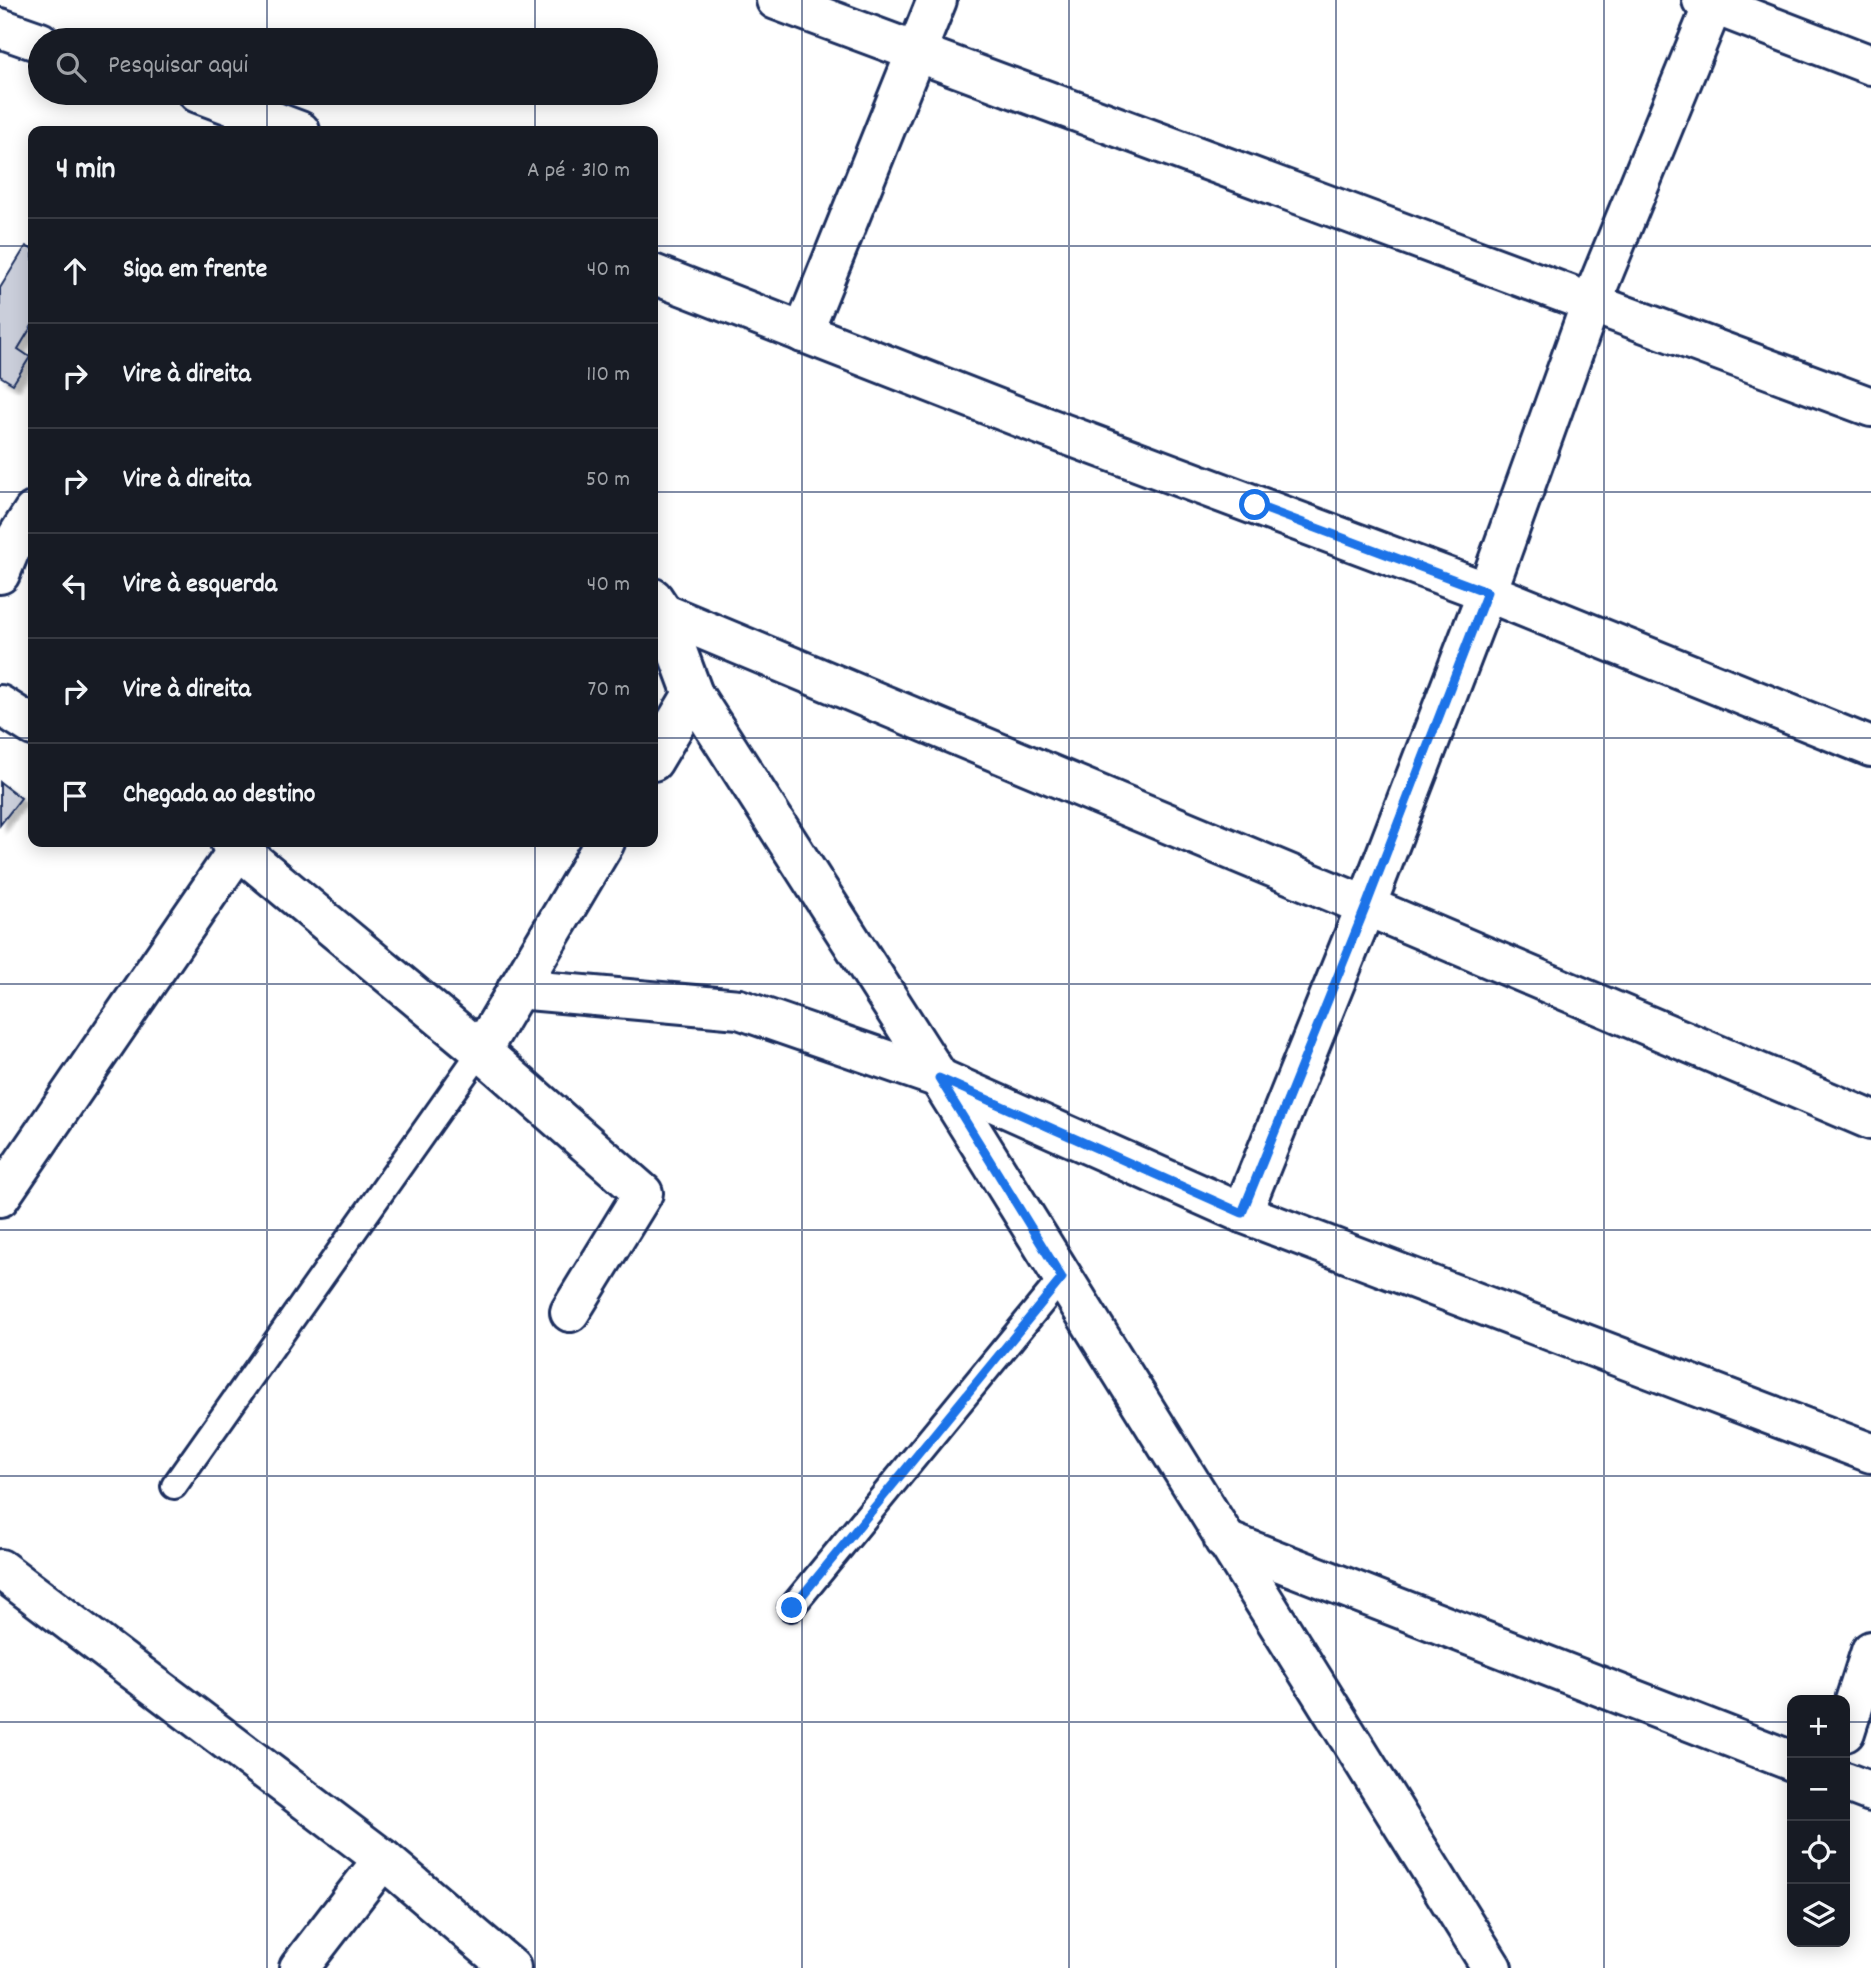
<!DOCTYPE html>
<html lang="pt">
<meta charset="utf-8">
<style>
body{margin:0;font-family:Dekko,sans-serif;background:#20242c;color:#f1f3f6}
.controls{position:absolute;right:21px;bottom:21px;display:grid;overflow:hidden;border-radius:14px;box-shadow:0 4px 18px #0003}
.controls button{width:63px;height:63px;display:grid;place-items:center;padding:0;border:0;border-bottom:2px solid #363941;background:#171b24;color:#f1f3f6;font:35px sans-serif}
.stop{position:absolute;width:21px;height:21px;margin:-16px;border:5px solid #1a73e8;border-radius:50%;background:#fff}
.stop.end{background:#1a73e8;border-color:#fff;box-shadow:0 2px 7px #0008}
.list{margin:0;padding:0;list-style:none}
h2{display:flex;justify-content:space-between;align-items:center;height:91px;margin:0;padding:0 28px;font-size:30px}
h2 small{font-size:23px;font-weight:400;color:#9ea1a6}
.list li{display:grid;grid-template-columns:46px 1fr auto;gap:21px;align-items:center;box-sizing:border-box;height:105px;padding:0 28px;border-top:2px solid #363941}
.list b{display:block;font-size:26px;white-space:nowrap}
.list em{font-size:23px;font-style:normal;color:#9ea1a6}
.icon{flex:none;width:38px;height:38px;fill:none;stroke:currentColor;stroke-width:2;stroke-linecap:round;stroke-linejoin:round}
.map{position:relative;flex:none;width:1871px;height:1968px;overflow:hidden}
.search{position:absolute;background:#171b24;box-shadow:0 4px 18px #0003;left:28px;top:28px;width:630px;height:77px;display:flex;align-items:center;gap:18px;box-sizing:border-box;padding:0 24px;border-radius:38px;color:#9ea1a6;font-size:26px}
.panel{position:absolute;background:#171b24;box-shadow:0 4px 18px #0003;left:28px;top:126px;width:630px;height:721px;border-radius:14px}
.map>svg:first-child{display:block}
</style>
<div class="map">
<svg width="1871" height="1968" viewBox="0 0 1871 1968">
<defs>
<filter id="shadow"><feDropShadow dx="6" dy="6" stdDeviation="2" flood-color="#0004"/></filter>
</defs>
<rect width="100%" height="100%" fill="#fff"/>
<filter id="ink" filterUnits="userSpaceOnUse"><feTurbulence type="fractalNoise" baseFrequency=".0143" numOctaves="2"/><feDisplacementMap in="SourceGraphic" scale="14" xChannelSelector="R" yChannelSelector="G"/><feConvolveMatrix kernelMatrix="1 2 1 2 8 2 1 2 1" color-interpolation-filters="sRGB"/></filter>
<g filter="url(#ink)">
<g fill="#caceda" stroke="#1b2f5e" stroke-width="2" filter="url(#shadow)">
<path d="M 26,246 L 33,250 L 33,324 L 18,349 L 30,357 L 13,384 L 0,376 L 0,288 Z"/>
<path d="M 0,782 L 21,798 L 0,825 Z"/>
</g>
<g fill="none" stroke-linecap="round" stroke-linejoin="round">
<defs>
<g id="lane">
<path d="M 174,1486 L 481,1051"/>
<path d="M 791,1608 L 1062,1278"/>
</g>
<g id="street">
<path d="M 776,0 L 1871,407"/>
<path d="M 1702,0 L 1871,65"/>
<path d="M 0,28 L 40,42"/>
<path d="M 198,93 L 300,131"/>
<path d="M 653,274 L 1022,418 L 1487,592 L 1871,747"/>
<path d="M 803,333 L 937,0"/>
<path d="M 0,574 L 12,545 L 33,512"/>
<path d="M 653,598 L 663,613 L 693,694 L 939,1078 L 1492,1968"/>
<path d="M 663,613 L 1366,906 L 1871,1120"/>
<path d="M 0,705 L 33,726"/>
<path d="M 653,761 L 693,694"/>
<path d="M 230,842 L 481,1051 L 643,1193 L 570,1312"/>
<path d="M 517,989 L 739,1009 L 939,1078 L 1242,1213 L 1871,1453"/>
<path d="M 481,1051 L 605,842"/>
<path d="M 0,1197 L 243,842"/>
<path d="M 1242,1213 L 1366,906 L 1487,592 L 1591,303 L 1715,0"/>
<path d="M 1224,1540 L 1792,1761"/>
<path d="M 0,1569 L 383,1859 L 511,1968"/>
<path d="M 1845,1732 L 1871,1651"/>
<path d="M 1845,1782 L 1871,1792"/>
<path d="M 299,1968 L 383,1859"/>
</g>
</defs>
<use href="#lane" stroke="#1b2f5e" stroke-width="30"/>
<use href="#street" stroke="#1b2f5e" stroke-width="44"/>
<use href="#lane" stroke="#fff" stroke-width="24"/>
<use href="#street" stroke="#fff" stroke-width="38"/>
</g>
</g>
<g fill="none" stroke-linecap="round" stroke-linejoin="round" filter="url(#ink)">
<path stroke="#1a73e8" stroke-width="9" d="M 792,1608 L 1062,1278 L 939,1078 L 1242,1213 L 1366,906 L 1487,592 L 1255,505"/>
</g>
<path fill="none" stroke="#1b2f5e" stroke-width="2" stroke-opacity="0.55" d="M 267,0 L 267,40M 535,0 L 535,40M 802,0 L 802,1968M 1069,0 L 1069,1968M 1336,0 L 1336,1968M 1604,0 L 1604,1968M 267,93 L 267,131M 535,93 L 535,131M 0,246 L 33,246M 653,246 L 1871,246M 0,492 L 33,492M 653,492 L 1871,492M 0,738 L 33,738M 653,738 L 1871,738M 267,842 L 267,1968M 535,842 L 535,1968M 0,984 L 1871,984M 0,1230 L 1871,1230M 0,1476 L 1871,1476M 0,1722 L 1792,1722M 1845,1722 L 1871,1722"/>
</svg>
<div class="controls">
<button>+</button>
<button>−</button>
<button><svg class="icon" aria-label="locate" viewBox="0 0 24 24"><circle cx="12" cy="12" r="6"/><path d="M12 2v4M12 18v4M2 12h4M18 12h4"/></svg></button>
<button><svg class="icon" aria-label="layers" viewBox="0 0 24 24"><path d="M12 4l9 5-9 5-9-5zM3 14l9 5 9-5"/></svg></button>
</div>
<div class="stop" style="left:1255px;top:505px"></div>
<div class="stop end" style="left:792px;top:1608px"></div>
<div class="search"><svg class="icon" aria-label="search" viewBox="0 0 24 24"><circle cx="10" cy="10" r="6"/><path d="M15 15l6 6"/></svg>Pesquisar aqui</div>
<section class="panel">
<h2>4 min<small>A pé · 310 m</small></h2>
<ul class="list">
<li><svg class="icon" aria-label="ahead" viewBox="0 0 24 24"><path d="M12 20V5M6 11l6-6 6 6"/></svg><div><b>Siga em frente</b></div><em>40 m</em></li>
<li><svg class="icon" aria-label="right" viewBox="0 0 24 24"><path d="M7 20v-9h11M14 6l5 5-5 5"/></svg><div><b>Vire à direita</b></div><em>110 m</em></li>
<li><svg class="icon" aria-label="right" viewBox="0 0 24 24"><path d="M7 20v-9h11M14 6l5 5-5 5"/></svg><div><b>Vire à direita</b></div><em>50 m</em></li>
<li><svg class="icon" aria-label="left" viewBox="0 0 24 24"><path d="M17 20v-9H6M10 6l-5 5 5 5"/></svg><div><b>Vire à esquerda</b></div><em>40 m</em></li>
<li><svg class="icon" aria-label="right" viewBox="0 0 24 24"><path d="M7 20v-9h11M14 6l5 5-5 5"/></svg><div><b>Vire à direita</b></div><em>70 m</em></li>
<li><svg class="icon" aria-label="arrive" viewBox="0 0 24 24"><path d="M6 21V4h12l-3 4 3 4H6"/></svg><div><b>Chegada ao destino</b></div></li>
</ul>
</section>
</div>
